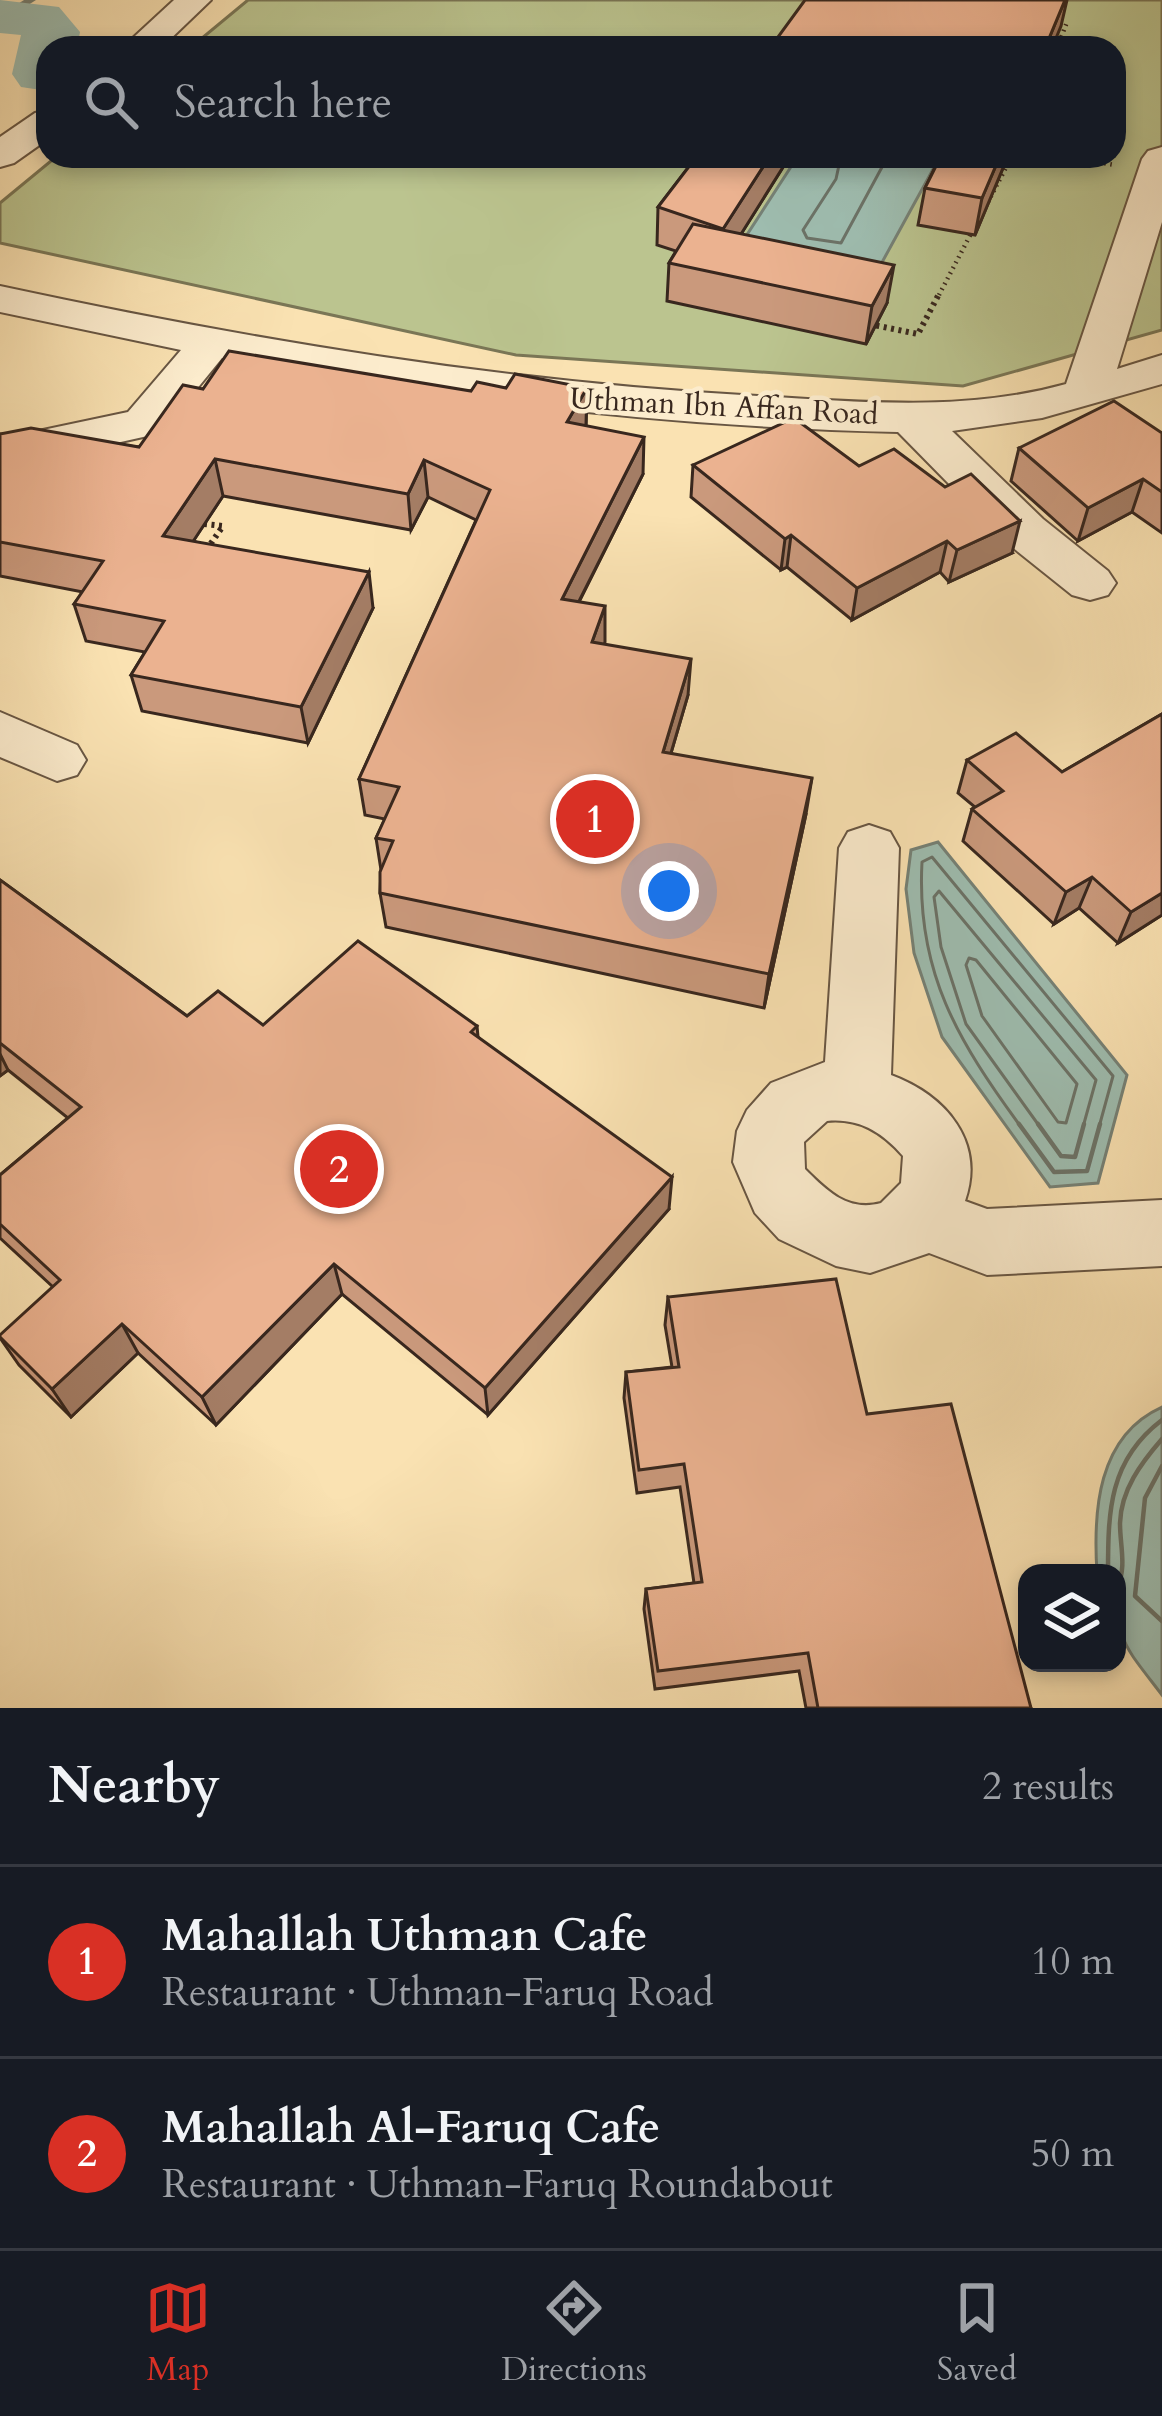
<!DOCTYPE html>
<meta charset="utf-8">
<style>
body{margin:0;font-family:Cardo,serif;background:#20242c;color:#f1f3f6}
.controls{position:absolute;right:36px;bottom:36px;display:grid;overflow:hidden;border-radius:24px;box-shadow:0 6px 18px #0003}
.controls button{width:108px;height:108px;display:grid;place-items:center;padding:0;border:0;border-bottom:3px solid #363941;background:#171b24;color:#f1f3f6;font:60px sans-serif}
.you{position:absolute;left:669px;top:891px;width:42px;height:42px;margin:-30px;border:9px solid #fff;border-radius:50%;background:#1a73e8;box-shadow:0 0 0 18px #1a73e833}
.badge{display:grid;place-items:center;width:78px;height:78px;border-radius:50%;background:#d93025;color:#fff;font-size:39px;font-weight:700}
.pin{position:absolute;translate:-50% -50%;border:6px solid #fff;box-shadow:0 3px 12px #0006}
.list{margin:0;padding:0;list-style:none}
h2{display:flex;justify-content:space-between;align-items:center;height:156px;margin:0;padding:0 48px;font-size:51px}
h2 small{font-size:39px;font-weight:400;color:#9ea1a6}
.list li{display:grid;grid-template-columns:78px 1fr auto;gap:36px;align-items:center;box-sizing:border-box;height:192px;padding:0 48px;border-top:3px solid #363941}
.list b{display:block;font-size:45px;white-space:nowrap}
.list p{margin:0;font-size:39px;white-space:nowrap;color:#9ea1a6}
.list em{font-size:39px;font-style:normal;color:#9ea1a6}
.icon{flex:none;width:66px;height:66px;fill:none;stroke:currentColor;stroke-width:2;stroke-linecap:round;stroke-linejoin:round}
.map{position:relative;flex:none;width:1162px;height:1708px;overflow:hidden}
.search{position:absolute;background:#171b24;box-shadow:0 6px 18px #0003;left:36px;right:36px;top:36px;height:132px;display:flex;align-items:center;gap:30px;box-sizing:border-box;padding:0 42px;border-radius:36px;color:#9ea1a6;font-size:45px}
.sheet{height:540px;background:#171b24}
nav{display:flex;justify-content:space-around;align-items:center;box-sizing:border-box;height:168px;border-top:3px solid #363941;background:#171b24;font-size:33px;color:#9ea1a6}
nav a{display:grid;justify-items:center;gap:6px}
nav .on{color:#d93025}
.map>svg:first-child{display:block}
</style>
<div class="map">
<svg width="1162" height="1708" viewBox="0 0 1162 1708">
<rect width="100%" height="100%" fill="#fae2b2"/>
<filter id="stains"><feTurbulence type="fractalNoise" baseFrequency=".00167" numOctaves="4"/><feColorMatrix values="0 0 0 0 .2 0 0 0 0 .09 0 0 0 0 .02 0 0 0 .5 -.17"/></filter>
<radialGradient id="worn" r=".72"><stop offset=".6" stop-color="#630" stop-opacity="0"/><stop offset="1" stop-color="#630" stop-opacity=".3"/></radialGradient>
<path fill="#bbc48f" stroke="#7a7656" stroke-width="3" d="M 248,0 L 1162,0 L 1162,330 L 963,386 L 516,355 L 0,243 L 0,203 L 57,156 L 1114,156 L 1114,48 L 190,48 Z"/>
<g fill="#9ebdb0" stroke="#758176" stroke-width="3">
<path d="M 798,156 L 906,156 L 937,162 L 863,297 L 726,267 Z"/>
<path d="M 938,842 L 1127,1075 L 1098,1183 L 1050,1187 L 942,1037 L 914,953 L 906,889 L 911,850 Z"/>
<path d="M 1162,1407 L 1162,1695 C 1120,1640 1117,1643 1117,1573 L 1097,1573 C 1093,1512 1097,1436 1162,1407 Z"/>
</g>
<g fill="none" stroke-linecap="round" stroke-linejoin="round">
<g stroke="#6b7267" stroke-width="3">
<path d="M 841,156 L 836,179 L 803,230 L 807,238 L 841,243 L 888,156"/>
<path d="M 969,958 L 976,960 L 1077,1084 L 1066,1123 L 1058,1122 L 982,1016 L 966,965 Z"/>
<path d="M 1021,1127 C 958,1041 916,972 922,862 L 932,857 L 1113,1076 L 1099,1127"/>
<path d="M 1040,1127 L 966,1024 L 941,947 L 934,897 L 939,891 L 1096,1080 L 1083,1127"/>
</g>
<g stroke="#6b7267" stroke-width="4.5">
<path d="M 1019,1124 L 1054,1172 L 1087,1171 L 1100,1124"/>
<path d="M 1038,1124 L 1061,1156 L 1075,1157 L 1084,1124"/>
<path d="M 1162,1466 L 1145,1498 L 1135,1596 L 1162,1621"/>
<path d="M 1108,1573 C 1108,1511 1109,1460 1162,1420"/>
<path d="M 1117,1589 C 1127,1566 1120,1547 1120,1523 C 1121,1490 1141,1463 1162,1439"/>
</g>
<path fill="#758176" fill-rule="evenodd" d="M 24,0 L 36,0 L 11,16 L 5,16 L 5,12 Z"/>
<path fill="#9ebdb0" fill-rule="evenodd" d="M 0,0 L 59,7 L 80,32 L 77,48 L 48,48 L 48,91 L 21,87 L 12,74 L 21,35 L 0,33 Z"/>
<defs>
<g id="minor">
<path d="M 174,0 L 211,0 L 161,48 L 122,48 Z"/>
<path d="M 48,110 L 48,139 L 14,163 L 0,167 L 0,137 L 35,113 Z"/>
<path d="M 1162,147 L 1162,222 L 1117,369 L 1162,355 L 1162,384 L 1042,418 L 952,431 L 1043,519 L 1108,571 L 1116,583 L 1108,595 L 1090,600 L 1072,595 L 1007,543 L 898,432 C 671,427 445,400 222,358 L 161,433 L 0,469 L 0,439 L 128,412 L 181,350 L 0,312 L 0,286 C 251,340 502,382 758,396 C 862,402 965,412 1066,384 L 1142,159 L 1148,151 Z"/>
<path d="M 0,712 L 77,745 L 86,760 L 77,775 L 57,781 L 0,757 Z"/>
<path d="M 869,825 L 890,832 L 899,848 L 891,1075 C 945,1095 986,1141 965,1201 L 987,1209 L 1162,1200 L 1162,1266 L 987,1275 L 929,1253 L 870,1273 L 836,1266 L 779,1239 L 755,1213 L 733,1162 L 737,1131 L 747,1110 L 771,1083 L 825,1062 L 839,848 L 848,832 ZM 827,1121 C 859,1118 882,1132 903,1156 L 901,1183 L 881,1203 C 848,1212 827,1191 805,1169 L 804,1142 Z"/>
</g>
</defs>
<use href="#minor" stroke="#685643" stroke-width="4"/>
<g stroke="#38271e" stroke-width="4.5" stroke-dasharray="1.5 4.5" stroke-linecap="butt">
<path d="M 1057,48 L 1067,22"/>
<path d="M 1063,156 L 1115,165"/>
<path d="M 988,202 L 1012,156"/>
<path d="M 939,295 L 975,226"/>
</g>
<g stroke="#38271e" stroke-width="6" stroke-dasharray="3 4.5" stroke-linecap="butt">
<path d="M 869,324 L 918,334 L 940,292"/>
<path d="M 204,524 L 223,526 L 207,549"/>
</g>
<use href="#minor" fill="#fceccd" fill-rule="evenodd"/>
</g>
<g fill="#ca997c" stroke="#38271e" stroke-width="3">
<path d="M 697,156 L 790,156 L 741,234 L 887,303 L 866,344 L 667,301 L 669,263 L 676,251 L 657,245 L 658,207 Z"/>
<path d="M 935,156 L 1008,156 L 975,235 L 918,225 L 925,188 L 940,157 Z"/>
<path d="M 506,388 L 587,388 L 586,426 L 643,474 L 579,602 L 604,644 L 688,695 L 671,753 L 806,814 L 764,1008 L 386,927 L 380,893 L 381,870 L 376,838 L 385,819 L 365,815 L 359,779 L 476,520 L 428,497 L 411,530 L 223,496 L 193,541 L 373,608 L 308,743 L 142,711 L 131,675 L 145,652 L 86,641 L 74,604 L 83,592 L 0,576 L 0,434 L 139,447 L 203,389 L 471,391 Z"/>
<path d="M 1162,433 L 1162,533 L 1132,512 L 1078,541 L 1011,481 L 1019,448 Z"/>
<path d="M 693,465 L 859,466 L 1012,553 L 949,582 L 940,572 L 852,620 L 787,567 L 781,570 L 691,497 Z"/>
<path d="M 1162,714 L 1162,915 L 1118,943 L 1079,908 L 1054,924 L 963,841 L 972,809 L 975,807 L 958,793 L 967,760 L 1062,772 Z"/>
<path d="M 0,880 L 187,1016 L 263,1025 L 477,1026 L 478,1037 L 669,1209 L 488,1415 L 342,1294 L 216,1425 L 138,1353 L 71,1417 L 19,1365 L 0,1338 L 53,1287 L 0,1238 L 0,1175 L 68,1118 L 8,1070 L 0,1076 Z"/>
<path d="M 668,1297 L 867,1414 L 1031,1708 L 806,1708 L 799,1671 L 655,1689 L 644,1609 L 646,1589 L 694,1583 L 680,1487 L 637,1493 L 624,1398 L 626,1372 L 672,1367 L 665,1325 Z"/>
</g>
<g fill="#a47d65" stroke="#38271e" stroke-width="3">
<path d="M 1065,0 L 1067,0 L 1061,26 L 1052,48 L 1045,48 Z"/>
<path d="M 770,156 L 790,156 L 721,266 L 723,229 Z"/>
<path d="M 1000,156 L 1008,156 L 975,235 L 982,198 Z"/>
<path d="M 894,265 L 887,303 L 866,344 L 872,306 Z"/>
<path d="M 587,388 L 586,424 L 568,459 L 567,422 Z"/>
<path d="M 644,437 L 643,474 L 562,635 L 562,599 Z"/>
<path d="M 215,459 L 223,496 L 173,572 L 163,536 Z"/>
<path d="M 424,460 L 428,497 L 411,530 L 408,494 Z"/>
<path d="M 1143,479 L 1132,512 L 1078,541 L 1088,508 Z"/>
<path d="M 1020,521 L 1012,553 L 949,582 L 957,550 Z"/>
<path d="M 791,535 L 787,567 L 781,570 L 785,539 Z"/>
<path d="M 947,541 L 940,572 L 852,620 L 857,588 Z"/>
<path d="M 369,572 L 373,608 L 308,743 L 301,707 Z"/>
<path d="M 605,606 L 605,642 L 592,678 L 592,642 Z"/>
<path d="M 691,659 L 688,695 L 661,787 L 663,752 Z"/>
<path d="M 812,778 L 806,814 L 764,1008 L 769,974 Z"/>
<path d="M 1092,877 L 1079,908 L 1054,924 L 1066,892 Z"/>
<path d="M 1162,893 L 1162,915 L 1118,943 L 1131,912 Z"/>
<path d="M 0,1054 L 8,1070 L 0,1076 Z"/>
<path d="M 672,1177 L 669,1209 L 488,1415 L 485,1388 Z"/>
<path d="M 334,1264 L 342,1294 L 216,1425 L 202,1397 Z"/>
<path d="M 122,1324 L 138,1353 L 71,1417 L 52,1389 Z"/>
</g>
<g fill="#ebb290" stroke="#38271e" stroke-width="3">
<path d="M 805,0 L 1065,0 L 1045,48 L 753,48 L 757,42 L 773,44 Z"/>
<path d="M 697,156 L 770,156 L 723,229 L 658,207 Z"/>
<path d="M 941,156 L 1000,156 L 982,198 L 925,188 Z"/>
<path d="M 693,224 L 894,265 L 872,306 L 669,263 Z"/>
<path d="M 229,351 L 471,391 L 477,382 L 506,388 L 515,374 L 587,388 L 567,422 L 644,437 L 562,599 L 605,606 L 592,642 L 691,659 L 663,752 L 812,778 L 769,974 L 380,893 L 380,872 L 393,841 L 376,838 L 399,787 L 359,779 L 490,490 L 424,460 L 408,494 L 215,459 L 163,536 L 369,572 L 301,707 L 131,675 L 164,621 L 74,604 L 103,561 L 0,542 L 0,434 L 31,428 L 139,447 L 183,385 L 203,389 Z"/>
<path d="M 1114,401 L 1162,433 L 1162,492 L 1143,479 L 1088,508 L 1019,448 Z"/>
<path d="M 794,418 L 859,466 L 894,449 L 945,487 L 971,474 L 1020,521 L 957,550 L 947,541 L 857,588 L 791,535 L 785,539 L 693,465 Z"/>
<path d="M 1162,714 L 1162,893 L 1131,912 L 1092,877 L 1066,892 L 972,809 L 1003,791 L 967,760 L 1016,733 L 1062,772 Z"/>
<path d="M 0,880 L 187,1016 L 218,991 L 263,1025 L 358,941 L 477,1026 L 471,1032 L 672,1177 L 485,1388 L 334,1264 L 202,1397 L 122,1324 L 52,1389 L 0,1337 L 0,1335 L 60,1280 L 0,1224 L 0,1175 L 81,1107 L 0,1043 Z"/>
<path d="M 836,1279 L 867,1414 L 951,1404 L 1031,1708 L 818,1708 L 808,1653 L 658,1671 L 646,1589 L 702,1582 L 684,1464 L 639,1470 L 626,1372 L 679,1367 L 668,1297 Z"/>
</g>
<g text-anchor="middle" stroke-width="9" stroke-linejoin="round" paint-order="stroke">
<g font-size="30" fill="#38271e" stroke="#fceccd">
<text transform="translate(724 406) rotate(3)" y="10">Uthman Ibn Affan Road</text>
</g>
</g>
<rect width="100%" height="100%" filter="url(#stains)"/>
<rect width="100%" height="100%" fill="url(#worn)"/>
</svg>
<div class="controls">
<button><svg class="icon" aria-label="layers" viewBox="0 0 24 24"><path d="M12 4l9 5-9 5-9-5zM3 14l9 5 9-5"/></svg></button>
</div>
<div class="you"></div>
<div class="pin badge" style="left:595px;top:819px">1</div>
<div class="pin badge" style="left:339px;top:1169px">2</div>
<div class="search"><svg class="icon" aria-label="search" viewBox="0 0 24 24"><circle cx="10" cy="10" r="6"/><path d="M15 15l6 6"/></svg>Search here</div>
</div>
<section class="sheet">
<h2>Nearby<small>2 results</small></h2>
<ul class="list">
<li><span class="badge">1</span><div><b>Mahallah Uthman Cafe</b><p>Restaurant · Uthman-Faruq Road</p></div><em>10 m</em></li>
<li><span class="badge">2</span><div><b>Mahallah Al-Faruq Cafe</b><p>Restaurant · Uthman-Faruq Roundabout</p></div><em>50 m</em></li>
</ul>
</section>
<nav>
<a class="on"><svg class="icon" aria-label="map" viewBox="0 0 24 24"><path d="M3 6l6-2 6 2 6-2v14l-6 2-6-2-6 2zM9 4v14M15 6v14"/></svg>Map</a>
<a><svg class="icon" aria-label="directions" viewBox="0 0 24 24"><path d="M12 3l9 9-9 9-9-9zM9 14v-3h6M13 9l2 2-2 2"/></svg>Directions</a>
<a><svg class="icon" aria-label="saved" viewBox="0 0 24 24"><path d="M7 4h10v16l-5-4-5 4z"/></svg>Saved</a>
</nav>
